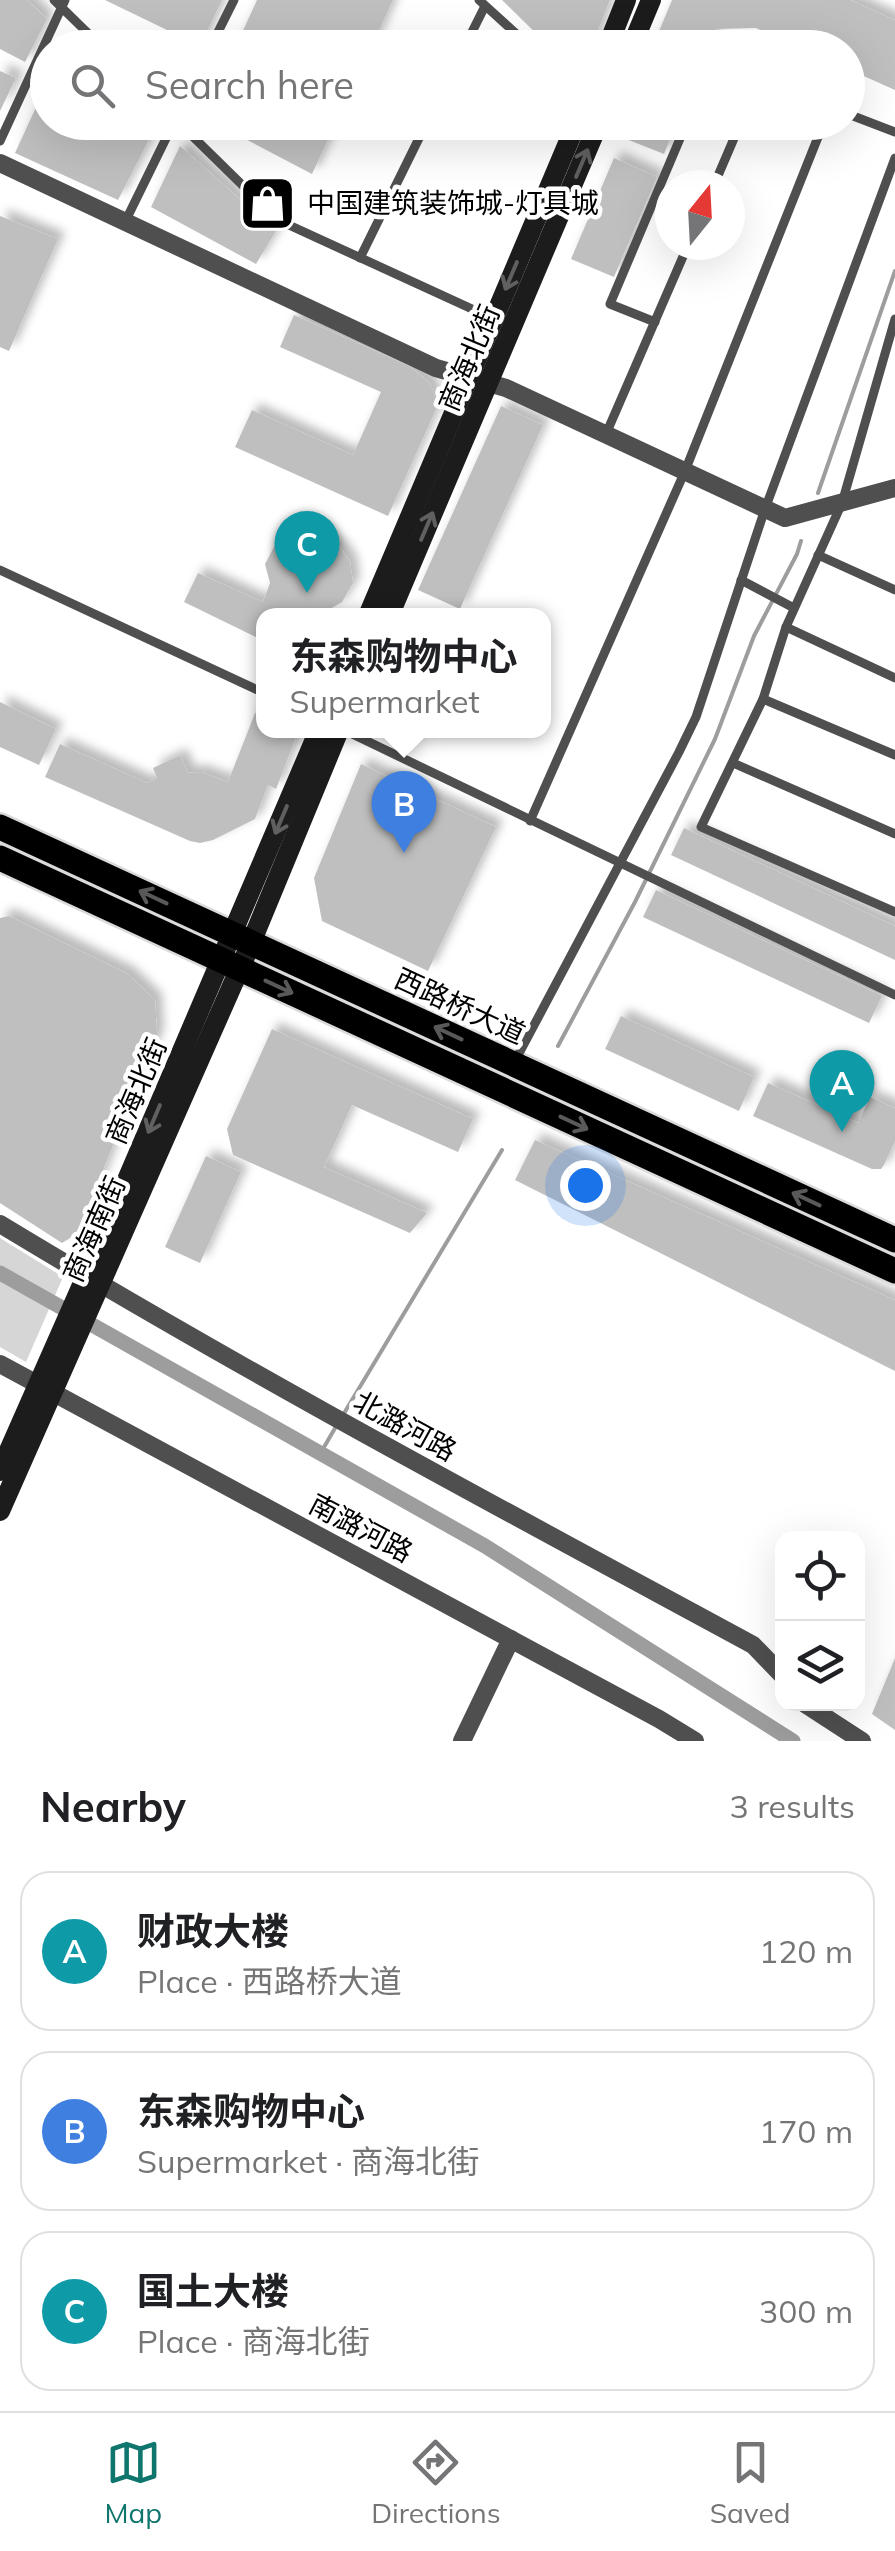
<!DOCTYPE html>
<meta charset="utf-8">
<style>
body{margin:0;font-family:Mulish,"Noto Sans SC",sans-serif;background:#f6f6f6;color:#202124}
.controls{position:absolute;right:30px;bottom:30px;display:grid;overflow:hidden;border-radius:20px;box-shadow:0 10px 40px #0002}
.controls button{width:90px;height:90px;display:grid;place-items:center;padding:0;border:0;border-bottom:2px solid #e0e0e0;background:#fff;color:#202124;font:50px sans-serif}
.compass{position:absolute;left:655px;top:170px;width:90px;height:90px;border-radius:50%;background:#fff;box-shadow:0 10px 40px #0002;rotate:18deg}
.you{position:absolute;left:585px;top:1185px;width:35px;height:35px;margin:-25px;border:8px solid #fff;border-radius:50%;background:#1a73e8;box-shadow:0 0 0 15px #1a73e833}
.badge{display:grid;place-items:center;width:65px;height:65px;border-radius:50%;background:#0f766e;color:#fff;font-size:32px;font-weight:700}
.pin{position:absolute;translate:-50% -82px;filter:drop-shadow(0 2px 5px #0008)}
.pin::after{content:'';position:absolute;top:52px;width:35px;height:30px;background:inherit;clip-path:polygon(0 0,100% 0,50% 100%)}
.popup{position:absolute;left:256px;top:608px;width:295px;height:130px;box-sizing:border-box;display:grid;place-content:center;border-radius:20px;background:#fff;filter:drop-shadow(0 2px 8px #0005);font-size:32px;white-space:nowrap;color:#757577}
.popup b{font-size:38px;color:#202124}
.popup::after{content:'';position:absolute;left:50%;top:100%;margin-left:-20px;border:20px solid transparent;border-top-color:#fff}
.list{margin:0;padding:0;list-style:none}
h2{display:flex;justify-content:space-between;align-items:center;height:130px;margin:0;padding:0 40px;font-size:42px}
h2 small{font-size:32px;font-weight:400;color:#757577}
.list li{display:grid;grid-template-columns:65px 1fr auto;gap:30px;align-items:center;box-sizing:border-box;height:160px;margin:0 20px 20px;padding:0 20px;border:2px solid #e0e0e0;border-radius:30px}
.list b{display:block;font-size:38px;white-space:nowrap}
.list p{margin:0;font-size:32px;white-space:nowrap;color:#757577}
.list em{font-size:32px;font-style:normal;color:#757577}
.icon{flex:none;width:55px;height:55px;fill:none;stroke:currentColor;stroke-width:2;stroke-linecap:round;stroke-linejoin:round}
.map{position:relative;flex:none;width:895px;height:1741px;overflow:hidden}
.search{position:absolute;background:#fff;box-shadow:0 10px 40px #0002;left:30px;right:30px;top:30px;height:110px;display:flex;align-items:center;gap:25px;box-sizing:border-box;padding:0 35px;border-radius:55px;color:#757577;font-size:38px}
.sheet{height:670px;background:#fff}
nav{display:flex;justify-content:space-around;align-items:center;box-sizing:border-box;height:140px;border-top:2px solid #e0e0e0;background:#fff;font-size:28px;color:#757577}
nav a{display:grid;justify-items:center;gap:5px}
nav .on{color:#0f766e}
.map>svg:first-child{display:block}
</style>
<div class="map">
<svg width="895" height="1741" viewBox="0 0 895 1741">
<defs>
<filter id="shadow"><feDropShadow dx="7" dy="-7" stdDeviation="5" flood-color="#0004"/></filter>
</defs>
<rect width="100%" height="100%" fill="#fff"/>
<path fill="#d6d6d6" d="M 0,1238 L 63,1277 L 26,1362 L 0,1347 Z"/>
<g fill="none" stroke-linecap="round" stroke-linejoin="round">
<g stroke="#9d9d9d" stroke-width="4">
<path d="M 818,493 L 895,271"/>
<path d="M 558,1046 L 635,902 L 715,739 L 754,636 L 797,554 L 801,541"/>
<path d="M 343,1415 L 502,1150"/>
<path d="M 320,1454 L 338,1423"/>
</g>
<path stroke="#9d9d9d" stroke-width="15" d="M 0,1273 L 485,1546 L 793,1741"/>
</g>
<g fill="#bfbfbf" filter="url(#shadow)">
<path d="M 0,0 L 27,0 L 47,19 L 25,62 L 0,49 Z"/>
<path d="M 105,0 L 222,0 L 200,46 Z"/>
<path d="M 257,0 L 393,0 L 371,48 L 235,48 Z"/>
<path d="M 502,0 L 610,0 L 591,48 L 551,48 Z"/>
<path d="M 672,0 L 850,0 L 895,20 L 895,90 L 848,69 L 848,48 L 799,48 L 756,28 L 715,29 L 708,48 L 652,48 Z"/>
<path d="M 0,71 L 16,78 L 0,111 Z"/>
<path d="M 48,81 L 48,122 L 158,122 L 118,200 L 15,153 Z"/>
<path d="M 213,122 L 336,122 L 312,174 Z"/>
<path d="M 621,122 L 677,122 L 664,154 L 616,135 Z"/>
<path d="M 180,146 L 276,231 L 256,264 L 151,207 Z"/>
<path d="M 614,158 L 657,177 L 614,277 L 571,259 Z"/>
<path d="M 0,216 L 58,239 L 9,351 L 0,347 Z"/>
<path d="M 294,315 L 409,366 L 430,383 L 438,405 L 388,516 L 235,447 L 252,410 L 353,455 L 381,392 L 280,347 Z"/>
<path d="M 501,406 L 543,425 L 460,609 L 418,590 Z"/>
<path d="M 300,530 L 322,534 L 340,547 L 350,562 L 353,583 L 342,602 L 323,613 L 307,616 L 287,611 L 285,616 L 264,616 L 264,641 L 184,602 L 198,573 L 263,602 L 270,583 L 265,564 L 276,543 Z"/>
<path d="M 0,702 L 56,729 L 39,765 L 0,747 Z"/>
<path d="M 255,713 L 264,716 L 264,730 L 299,730 L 276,789 L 268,785 L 255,819 L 213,840 L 200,843 L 190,841 L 45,777 L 60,744 L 147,783 L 157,778 L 153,768 L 180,755 L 188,773 L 201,772 L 228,782 Z"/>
<path d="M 361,764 L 496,827 L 428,971 L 322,921 L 314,878 Z"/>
<path d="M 684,828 L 895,926 L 895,960 L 671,855 Z"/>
<path d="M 656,890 L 882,996 L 869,1023 L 643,917 Z"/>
<path d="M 9,916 L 128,974 L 155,1000 L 157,1035 L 78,1233 L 62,1243 L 0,1203 L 0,918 Z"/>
<path d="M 621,1016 L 754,1077 L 739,1111 L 605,1049 Z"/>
<path d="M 272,1029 L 473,1119 L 458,1152 L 352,1105 L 324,1167 L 427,1213 L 410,1233 L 233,1155 L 227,1129 Z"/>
<path d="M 768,1083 L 858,1123 L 870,1097 L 895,1108 L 895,1141 L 884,1165 L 881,1169 L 872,1169 L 753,1116 Z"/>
<path d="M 535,1140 L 895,1300 L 895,1371 L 515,1180 Z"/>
<path d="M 206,1156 L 241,1172 L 200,1263 L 165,1247 Z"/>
<path d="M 895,1658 L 895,1730 L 872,1714 Z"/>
</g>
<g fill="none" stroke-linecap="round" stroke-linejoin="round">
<defs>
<g id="primary">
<path d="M 0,827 L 895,1240"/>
<path d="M 0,858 L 895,1271"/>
</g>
</defs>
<use href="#primary" stroke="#dbdbdb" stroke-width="30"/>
<g stroke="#4f4f4f" stroke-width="9">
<path d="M 54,0 L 103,48"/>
<path d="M 479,0 L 532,48"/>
<path d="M 210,48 L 234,0"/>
<path d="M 464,48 L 485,6"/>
<path d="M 848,114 L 895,132"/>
<path d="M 178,122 L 278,220 L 496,320"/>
<path d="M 0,141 L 65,0"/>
<path d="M 714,185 L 741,122"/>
<path d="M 125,222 L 174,122"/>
<path d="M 360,258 L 427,122"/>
<path d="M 895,319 L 842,503 L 786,627 L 763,699 L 701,827 L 895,912"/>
<path d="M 655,322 L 610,304 L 687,122"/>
<path d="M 606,434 L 688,245"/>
<path d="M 818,555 L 895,590"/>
<path d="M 0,570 L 264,693"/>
<path d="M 741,580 L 794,608"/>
<path d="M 786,627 L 895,678"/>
<path d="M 763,699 L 895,755"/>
<path d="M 344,730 L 895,995"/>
<path d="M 733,763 L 895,834"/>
<path d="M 530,821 L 685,471 L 824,122"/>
<path d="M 515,1061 L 679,752 L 696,717 L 765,509 L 895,158"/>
</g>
<g stroke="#4f4f4f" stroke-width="18">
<path d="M 0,163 L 436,368 L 506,388 L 785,518 L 895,488"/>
<path d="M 0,1224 C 246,1373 500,1508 753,1645 L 782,1675"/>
<path d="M 0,1364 L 659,1719 L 695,1741"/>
<path d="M 805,1704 L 862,1741"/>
<path d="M 462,1741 L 511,1639"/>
</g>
<g stroke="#1c1c1c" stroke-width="20">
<path d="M 607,48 L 626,0"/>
<path d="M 631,48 L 651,0"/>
<path d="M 368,616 L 577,122"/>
<path d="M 389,616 L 599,122"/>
<path d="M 0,1471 L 86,1276 L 319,730"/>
<path d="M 0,1511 L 251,943 L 339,730"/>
</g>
<use href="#primary" stroke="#000" stroke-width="25"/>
</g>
<defs><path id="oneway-shaft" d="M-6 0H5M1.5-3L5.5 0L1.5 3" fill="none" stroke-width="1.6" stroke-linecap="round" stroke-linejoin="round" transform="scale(2.5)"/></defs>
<g stroke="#606060">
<use href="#oneway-shaft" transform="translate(582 163) rotate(-67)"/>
<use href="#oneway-shaft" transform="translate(511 276) rotate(113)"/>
<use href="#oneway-shaft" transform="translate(427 526) rotate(-67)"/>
<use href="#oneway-shaft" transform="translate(281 820) rotate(113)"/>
<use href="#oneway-shaft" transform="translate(154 1119) rotate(113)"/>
</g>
<g stroke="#595959">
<use href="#oneway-shaft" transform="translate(153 897) rotate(-155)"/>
<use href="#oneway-shaft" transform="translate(279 987) rotate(25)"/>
<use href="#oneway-shaft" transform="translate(448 1033) rotate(-155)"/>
<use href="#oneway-shaft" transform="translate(574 1123) rotate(25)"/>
<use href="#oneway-shaft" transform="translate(806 1199) rotate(-155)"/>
</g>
<defs>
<symbol id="shop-square" viewBox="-11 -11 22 22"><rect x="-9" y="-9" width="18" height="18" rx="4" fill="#000" stroke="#fff"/><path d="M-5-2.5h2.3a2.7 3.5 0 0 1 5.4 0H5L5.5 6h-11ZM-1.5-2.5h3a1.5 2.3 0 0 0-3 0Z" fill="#fff"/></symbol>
</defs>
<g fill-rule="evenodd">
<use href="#shop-square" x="236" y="172" width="63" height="63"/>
</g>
<g text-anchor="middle" stroke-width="9" stroke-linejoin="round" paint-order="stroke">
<g font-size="28" fill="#000" stroke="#fff" text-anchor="start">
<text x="307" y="213">中国建筑装饰城-灯具城</text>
</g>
<g font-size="28" fill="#000" stroke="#fff">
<text transform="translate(469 358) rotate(-67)" y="10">商海北街</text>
<text transform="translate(460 1006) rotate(25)" y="10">西路桥大道</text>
<text transform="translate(136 1091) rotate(-67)" y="10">商海北街</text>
<text transform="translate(94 1229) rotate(-66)" y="10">商海南街</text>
<text transform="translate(405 1426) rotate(29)" y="10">北潞河路</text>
<text transform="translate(361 1528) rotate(28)" y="10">南潞河路</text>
</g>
</g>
</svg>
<div class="controls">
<button><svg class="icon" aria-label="locate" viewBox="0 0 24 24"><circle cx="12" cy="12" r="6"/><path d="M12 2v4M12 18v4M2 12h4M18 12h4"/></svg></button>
<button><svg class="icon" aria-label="layers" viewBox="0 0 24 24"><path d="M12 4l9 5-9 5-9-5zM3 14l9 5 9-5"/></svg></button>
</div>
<svg class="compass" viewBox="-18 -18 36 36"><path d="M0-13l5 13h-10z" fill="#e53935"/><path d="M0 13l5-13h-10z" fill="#757577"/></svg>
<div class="you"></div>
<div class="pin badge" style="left:842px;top:1132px;background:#0f9aa8">A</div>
<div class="pin badge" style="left:404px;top:853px;background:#3f7fe0">B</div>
<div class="popup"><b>东森购物中心</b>Supermarket</div>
<div class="pin badge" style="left:307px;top:593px;background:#0f9aa8">C</div>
<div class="search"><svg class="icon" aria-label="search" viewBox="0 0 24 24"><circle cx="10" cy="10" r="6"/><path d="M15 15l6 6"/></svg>Search here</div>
</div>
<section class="sheet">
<h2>Nearby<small>3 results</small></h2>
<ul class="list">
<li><span class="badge" style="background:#0f9aa8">A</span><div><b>财政大楼</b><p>Place · 西路桥大道</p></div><em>120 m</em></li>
<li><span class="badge" style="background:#3f7fe0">B</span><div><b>东森购物中心</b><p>Supermarket · 商海北街</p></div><em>170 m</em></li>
<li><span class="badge" style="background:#0f9aa8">C</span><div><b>国土大楼</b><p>Place · 商海北街</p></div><em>300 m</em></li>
</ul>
</section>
<nav>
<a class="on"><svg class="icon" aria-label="map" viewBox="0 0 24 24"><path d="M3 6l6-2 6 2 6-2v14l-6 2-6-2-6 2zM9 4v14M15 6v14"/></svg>Map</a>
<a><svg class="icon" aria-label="directions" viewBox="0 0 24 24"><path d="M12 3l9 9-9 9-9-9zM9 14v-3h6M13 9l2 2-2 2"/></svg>Directions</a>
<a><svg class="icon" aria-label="saved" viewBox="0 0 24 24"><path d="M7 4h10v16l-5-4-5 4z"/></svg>Saved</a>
</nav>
